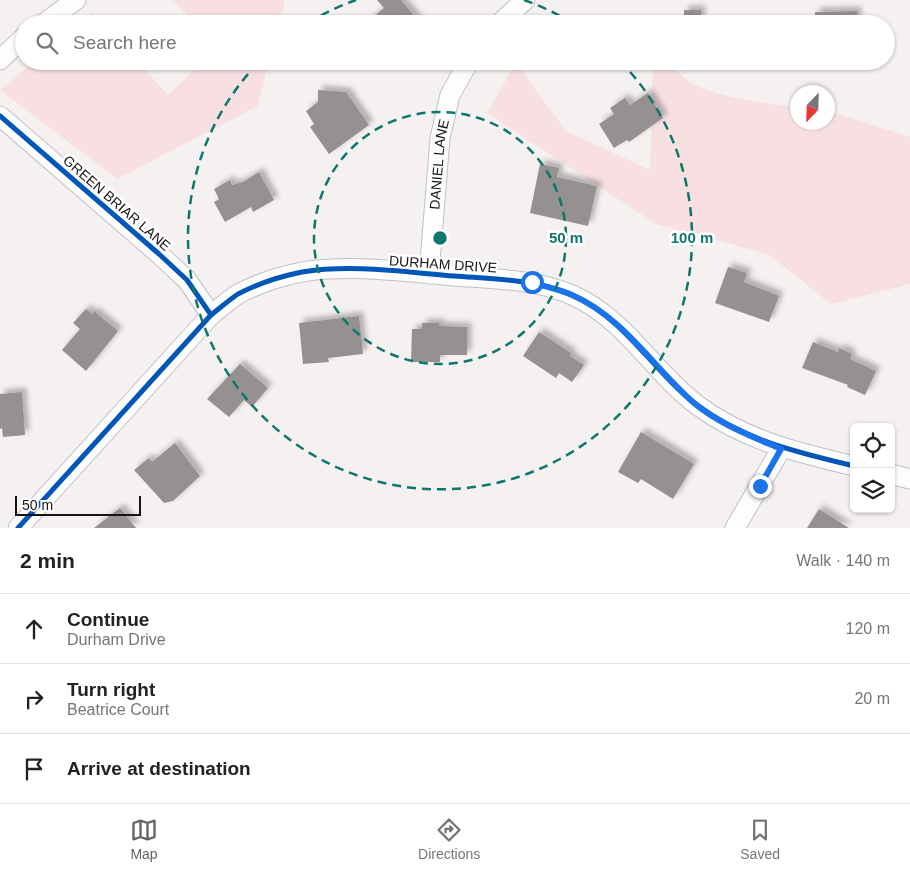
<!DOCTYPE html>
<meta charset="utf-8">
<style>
body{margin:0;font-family:Helvetica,sans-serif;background:#f6f6f6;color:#222}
.controls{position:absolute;right:15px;bottom:15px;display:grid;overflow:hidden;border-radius:8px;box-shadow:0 1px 4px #0004}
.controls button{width:45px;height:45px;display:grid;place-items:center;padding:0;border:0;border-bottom:1px solid #e0e0e0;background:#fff;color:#222;font:25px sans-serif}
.compass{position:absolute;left:790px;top:85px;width:45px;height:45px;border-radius:50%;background:#fff;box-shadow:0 1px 4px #0004;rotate:203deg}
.scale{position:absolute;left:15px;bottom:12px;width:126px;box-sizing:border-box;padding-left:5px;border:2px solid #161313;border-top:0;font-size:14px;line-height:18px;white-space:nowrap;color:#161313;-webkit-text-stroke:4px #fff;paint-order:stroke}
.stop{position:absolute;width:15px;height:15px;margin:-11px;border:4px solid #1a73e8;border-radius:50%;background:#fff}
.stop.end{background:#1a73e8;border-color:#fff;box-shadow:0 1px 5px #0008}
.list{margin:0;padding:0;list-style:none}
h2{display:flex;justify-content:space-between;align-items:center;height:65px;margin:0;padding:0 20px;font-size:21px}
h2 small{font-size:16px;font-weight:400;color:#767676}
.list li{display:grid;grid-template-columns:32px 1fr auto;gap:15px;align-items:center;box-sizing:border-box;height:70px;padding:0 20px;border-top:1px solid #e0e0e0}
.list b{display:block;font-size:19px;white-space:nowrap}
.list p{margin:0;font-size:16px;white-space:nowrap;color:#767676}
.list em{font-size:16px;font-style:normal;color:#767676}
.icon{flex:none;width:28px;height:28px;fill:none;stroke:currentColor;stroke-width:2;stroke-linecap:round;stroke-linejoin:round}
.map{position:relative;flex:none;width:910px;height:528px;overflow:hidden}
.search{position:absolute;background:#fff;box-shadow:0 1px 4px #0004;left:15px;right:15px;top:15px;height:55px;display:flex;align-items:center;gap:12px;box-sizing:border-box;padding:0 18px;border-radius:28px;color:#767676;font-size:19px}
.sheet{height:275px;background:#fff}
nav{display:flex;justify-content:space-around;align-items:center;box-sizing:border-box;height:70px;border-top:1px solid #e0e0e0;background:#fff;font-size:14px;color:#767676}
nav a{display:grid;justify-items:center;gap:2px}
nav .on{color:#646161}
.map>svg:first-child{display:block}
</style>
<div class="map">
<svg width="910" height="528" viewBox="0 0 910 528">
<defs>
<filter id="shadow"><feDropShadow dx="4.5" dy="-4.5" stdDeviation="2.5" flood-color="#0004"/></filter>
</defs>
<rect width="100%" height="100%" fill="#f6f1f1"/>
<g fill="#f7dfe2">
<path d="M 173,0 L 285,0 L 279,24 L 196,24 Z"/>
<path d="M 92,12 L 103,24 L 78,24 Z"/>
<path d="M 34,61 L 137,61 L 168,95 L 203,61 L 269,61 L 258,106 L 117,179 L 0,90 Z"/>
<path d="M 653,61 C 677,61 679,79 699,87 C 731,99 763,103 797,107 L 798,122 L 828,122 L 829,111 L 910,137 L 910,284 L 831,304 L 768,254 L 656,224 L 487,113 L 516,63 L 566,131 L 650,170 Z"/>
</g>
<g fill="#959191" filter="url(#shadow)">
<path d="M 377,0 L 401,0 L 421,24 L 365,24 L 384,8 Z"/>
<rect x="684" y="10" width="17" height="14"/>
<path d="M 857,11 L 857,24 L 815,24 L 815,12 Z"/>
<path d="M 318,90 L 346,92 L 369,125 L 329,154 L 310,127 L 314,124 L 306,111 L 318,102 Z"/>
<path d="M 648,93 L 663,118 L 629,142 L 627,140 L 614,148 L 599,124 L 614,114 L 610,108 L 625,98 L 630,105 Z"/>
<path d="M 540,164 L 559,168 L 557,177 L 597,186 L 588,226 L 530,213 Z"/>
<path d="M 259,172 L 274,200 L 253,212 L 251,207 L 225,222 L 214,202 L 219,199 L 214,189 L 230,180 L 232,185 L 243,182 Z"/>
<path d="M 728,267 L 747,273 L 744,282 L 779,296 L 769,322 L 715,303 Z"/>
<path d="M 86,309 L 92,314 L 94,311 L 118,331 L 86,371 L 62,350 L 80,329 L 73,323 Z"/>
<path d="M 359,316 L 363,354 L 328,358 L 329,362 L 303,364 L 299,323 Z"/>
<path d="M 422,323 L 440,323 L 439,326 L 467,327 L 467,355 L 440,355 L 440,362 L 411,362 L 412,329 L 422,329 Z"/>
<path d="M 539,332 L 571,353 L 570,356 L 584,365 L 572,382 L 559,373 L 556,378 L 523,356 Z"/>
<path d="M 813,342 L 838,352 L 839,348 L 852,354 L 850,359 L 876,371 L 865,395 L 847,387 L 848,385 L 802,368 Z"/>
<path d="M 240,364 L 268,388 L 252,407 L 244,400 L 229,417 L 207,399 Z"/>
<path d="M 22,392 L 25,435 L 3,437 L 2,428 L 0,429 L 0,394 Z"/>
<path d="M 641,432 L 694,464 L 673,499 L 641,479 L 638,483 L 618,472 Z"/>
<path d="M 175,443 L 200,476 L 173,501 L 164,503 L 134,470 L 149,458 L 152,462 Z"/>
<path d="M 120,508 L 136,528 L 94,528 Z"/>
<path d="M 819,509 L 849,528 L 807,528 Z"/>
</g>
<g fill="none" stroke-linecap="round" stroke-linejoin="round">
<defs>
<g id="minor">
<path d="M 43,24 L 76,0"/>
<path d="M 499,24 L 525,0"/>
<path d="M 0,60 L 24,37"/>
<path d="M 0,116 L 159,254 L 187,280 L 211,315"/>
<path id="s1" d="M 429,274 L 440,138 L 450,95 L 469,61"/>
<path d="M 891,474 L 910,479"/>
<path d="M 18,528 L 211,315 C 220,308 229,300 238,294 C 257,284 282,276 302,272 C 351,264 404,272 454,276 C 493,279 535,279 572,295 C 625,318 652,371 697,405 C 746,441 796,452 854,466"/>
<path d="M 735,528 L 781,449"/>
</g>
</defs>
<use href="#minor" stroke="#c3c0c0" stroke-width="21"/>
<use href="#minor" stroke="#fefdfd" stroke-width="19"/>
<defs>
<g id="cycleway">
<path d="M 0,116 L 159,254 L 187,280 L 211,315"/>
<path d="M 18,528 L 211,315 C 220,308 229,300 238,294 C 257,284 282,276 302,272 C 351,264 404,272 454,276 C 493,279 535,279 572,295 C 625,318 652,371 697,405 C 746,441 796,452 854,466"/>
</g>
</defs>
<use href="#cycleway" stroke="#fff" stroke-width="8"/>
<use href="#cycleway" stroke="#0057b8" stroke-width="5"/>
</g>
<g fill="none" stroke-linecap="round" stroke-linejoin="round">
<path stroke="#1a73e8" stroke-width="6" d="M 532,282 C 545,287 560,289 572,295 C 623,317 654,368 694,403 C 719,424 751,436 781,449 L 760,486"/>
</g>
<g fill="none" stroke="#0f766e" stroke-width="2.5" stroke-dasharray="9 6">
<circle cx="440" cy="238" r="126"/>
<path d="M308 23A252 252 0 0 1 356 0M524 0A252 252 0 0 1 572 23M620 61A252 252 0 1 1 260 61"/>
</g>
<g text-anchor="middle" stroke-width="5" stroke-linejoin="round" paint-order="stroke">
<g font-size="14" fill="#161313" stroke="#fff">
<text dy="5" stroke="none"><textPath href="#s1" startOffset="110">DANIEL LANE</textPath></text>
<text transform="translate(117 203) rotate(41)" y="5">GREEN BRIAR LANE</text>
<text transform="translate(443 264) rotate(4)" y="5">DURHAM DRIVE</text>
</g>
</g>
<circle cx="440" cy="238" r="8" fill="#0f766e" stroke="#fff" stroke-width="2.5"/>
<g font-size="15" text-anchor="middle" font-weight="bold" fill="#0f766e" stroke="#fff" stroke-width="5" stroke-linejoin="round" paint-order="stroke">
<text x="566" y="243">50 m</text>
<text x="692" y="243">100 m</text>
</g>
</svg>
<div class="controls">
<button><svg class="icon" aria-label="locate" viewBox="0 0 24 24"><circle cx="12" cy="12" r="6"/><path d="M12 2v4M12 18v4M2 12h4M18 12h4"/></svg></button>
<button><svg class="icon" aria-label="layers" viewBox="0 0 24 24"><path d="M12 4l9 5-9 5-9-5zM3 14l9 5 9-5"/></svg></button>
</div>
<svg class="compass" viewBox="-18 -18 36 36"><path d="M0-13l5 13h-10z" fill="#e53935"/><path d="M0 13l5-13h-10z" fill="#767676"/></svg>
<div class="scale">50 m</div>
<div class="stop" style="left:532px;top:282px"></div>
<div class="stop end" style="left:760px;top:486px"></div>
<div class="search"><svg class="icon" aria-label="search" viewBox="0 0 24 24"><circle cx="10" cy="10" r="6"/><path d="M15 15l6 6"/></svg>Search here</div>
</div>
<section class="sheet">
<h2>2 min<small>Walk · 140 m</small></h2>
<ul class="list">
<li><svg class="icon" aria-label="ahead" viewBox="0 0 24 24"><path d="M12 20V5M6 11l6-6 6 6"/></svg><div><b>Continue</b><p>Durham Drive</p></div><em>120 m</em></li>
<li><svg class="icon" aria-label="right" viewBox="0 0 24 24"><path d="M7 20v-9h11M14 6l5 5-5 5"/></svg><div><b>Turn right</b><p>Beatrice Court</p></div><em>20 m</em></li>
<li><svg class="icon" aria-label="arrive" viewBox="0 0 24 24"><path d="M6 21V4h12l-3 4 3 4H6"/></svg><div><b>Arrive at destination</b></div></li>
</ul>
</section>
<nav>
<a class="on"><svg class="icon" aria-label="map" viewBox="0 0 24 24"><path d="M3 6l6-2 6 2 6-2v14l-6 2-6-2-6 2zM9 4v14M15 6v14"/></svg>Map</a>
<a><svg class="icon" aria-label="directions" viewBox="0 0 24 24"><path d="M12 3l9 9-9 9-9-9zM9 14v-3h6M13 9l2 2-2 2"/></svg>Directions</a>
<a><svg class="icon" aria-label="saved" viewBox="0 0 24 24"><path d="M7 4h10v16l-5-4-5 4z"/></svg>Saved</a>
</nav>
